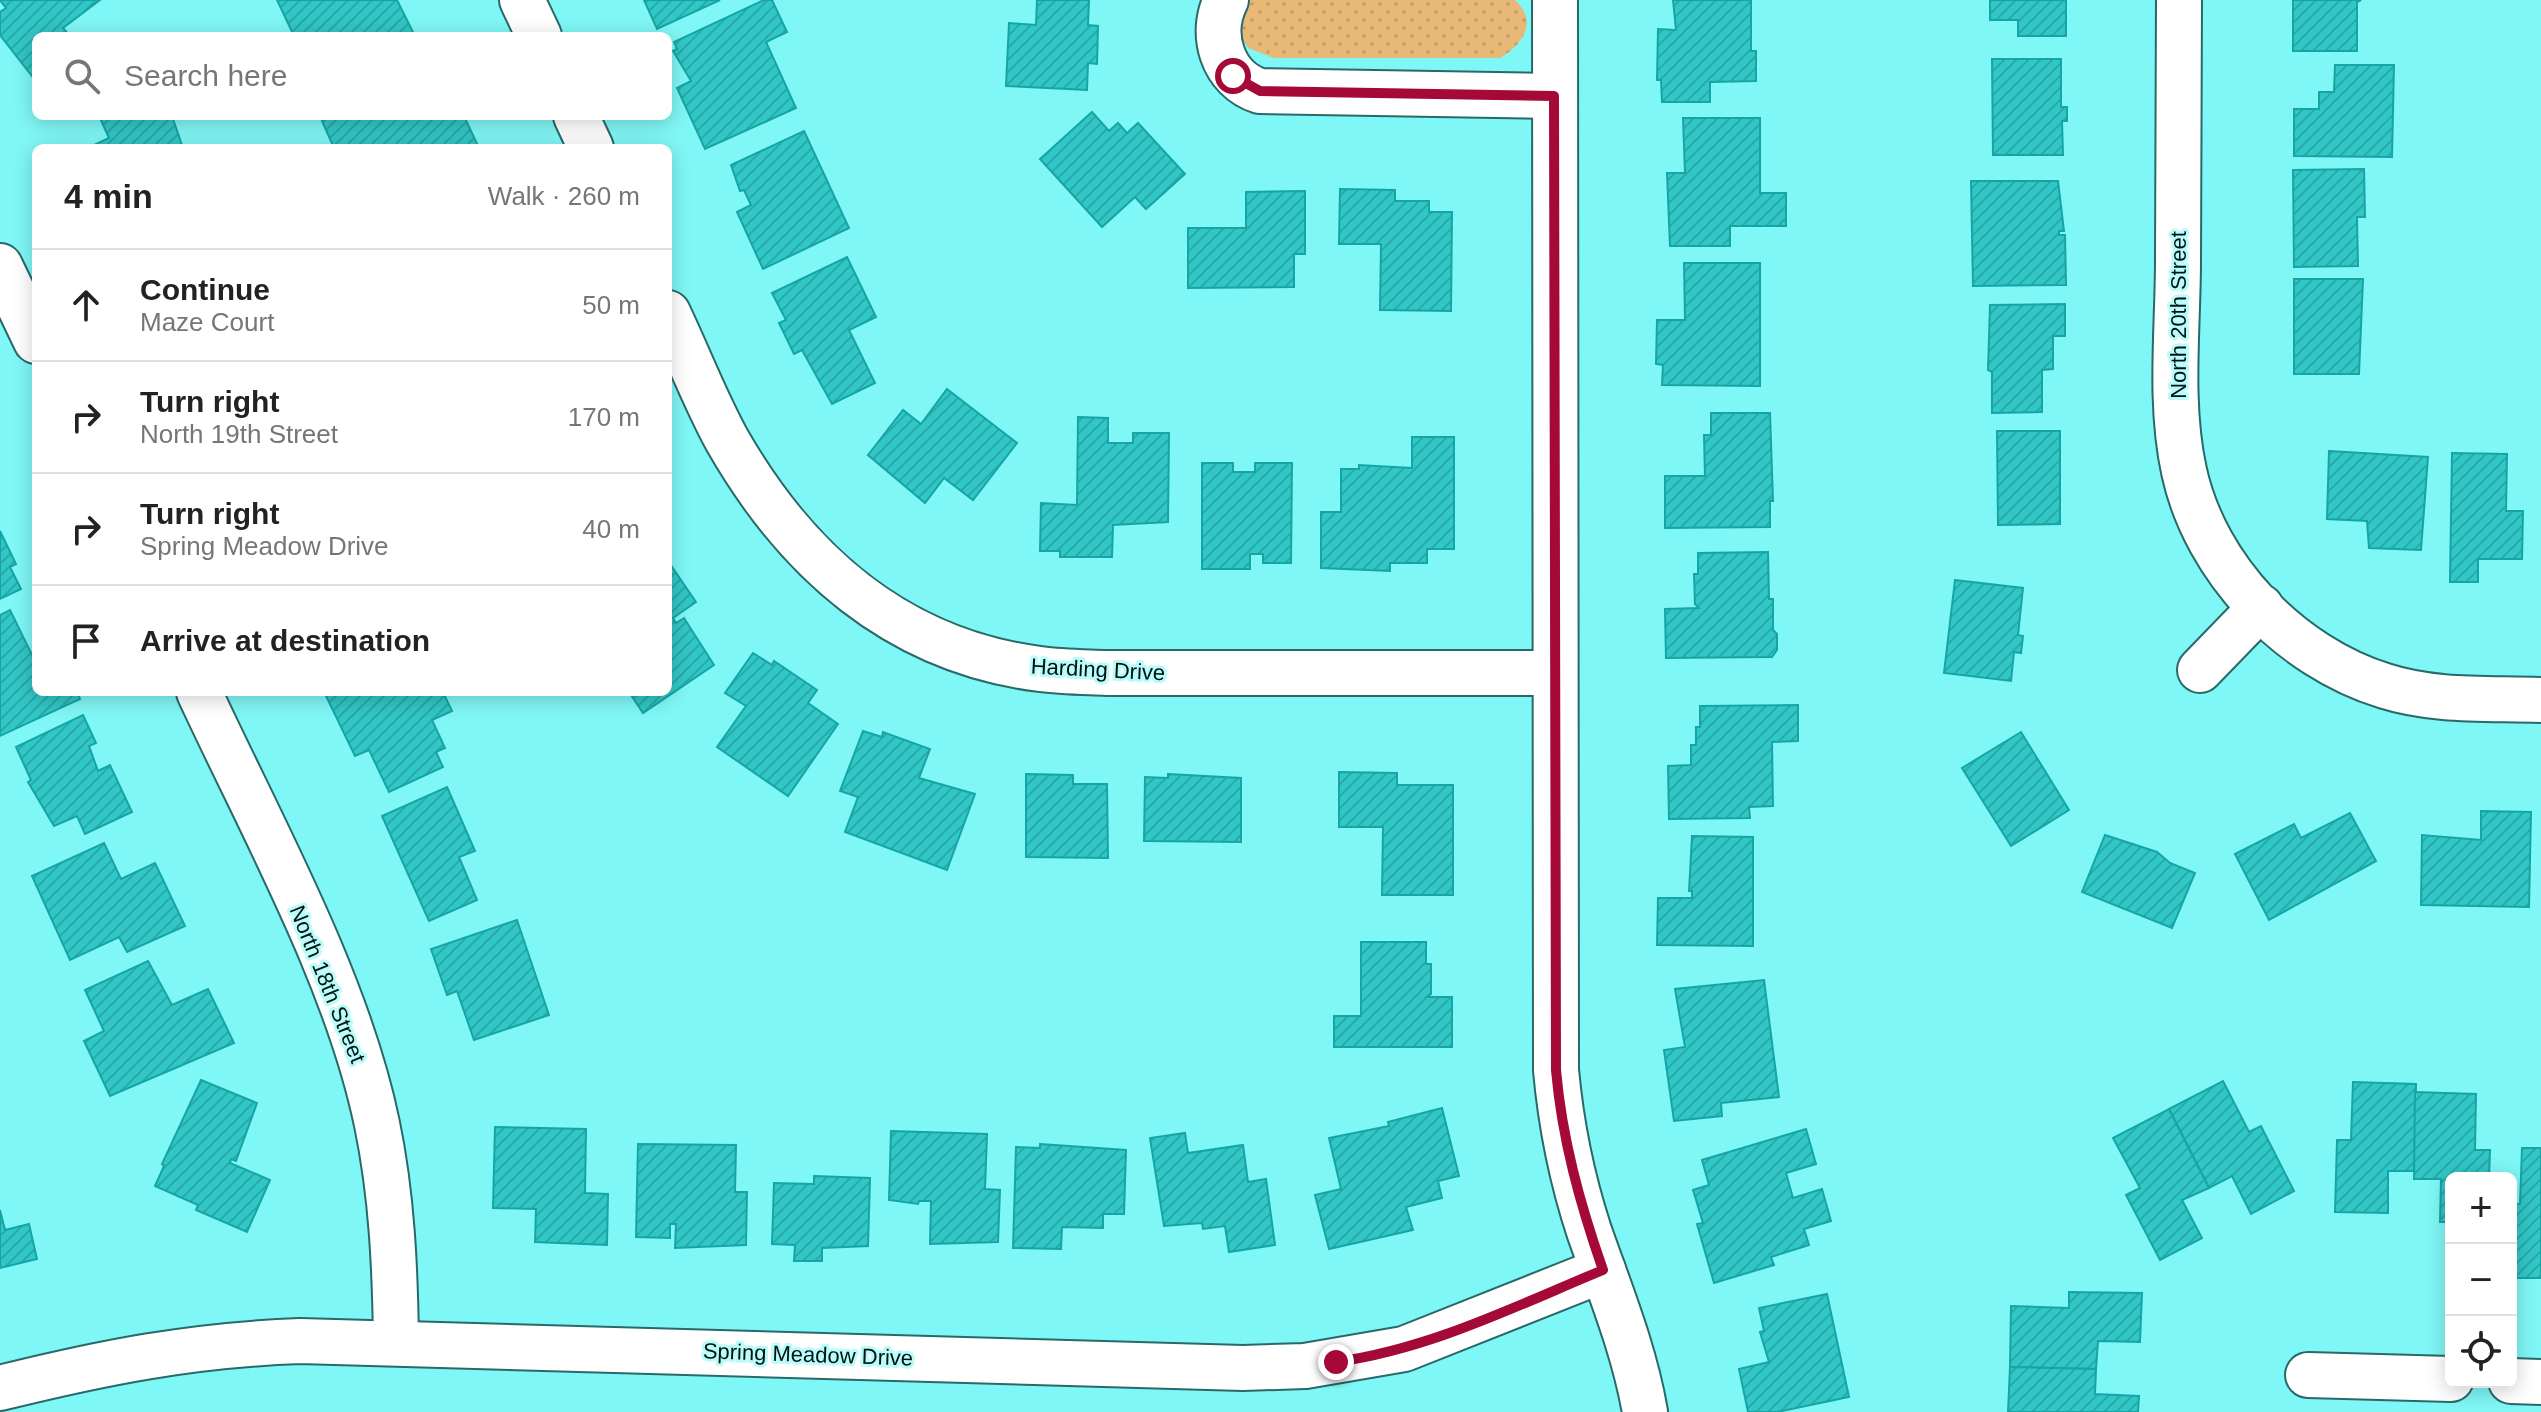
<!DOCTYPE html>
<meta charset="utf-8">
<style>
body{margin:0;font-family:Helvetica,sans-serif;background:#f2f2f2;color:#222}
.controls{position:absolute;right:24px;bottom:24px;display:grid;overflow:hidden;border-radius:12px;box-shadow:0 4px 20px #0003}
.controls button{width:72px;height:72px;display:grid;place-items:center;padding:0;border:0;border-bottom:2px solid #e0e0e0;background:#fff;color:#222;font:40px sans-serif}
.stop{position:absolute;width:24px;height:24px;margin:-18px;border:6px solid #a50937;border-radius:50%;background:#fff}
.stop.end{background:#a50937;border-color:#fff;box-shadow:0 2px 8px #0008}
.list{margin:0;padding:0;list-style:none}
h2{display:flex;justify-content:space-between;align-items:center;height:104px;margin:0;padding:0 32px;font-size:34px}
h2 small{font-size:26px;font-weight:400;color:#767676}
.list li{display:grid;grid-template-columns:52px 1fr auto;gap:24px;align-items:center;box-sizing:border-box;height:112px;padding:0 32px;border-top:2px solid #e0e0e0}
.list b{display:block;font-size:30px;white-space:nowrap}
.list p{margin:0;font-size:26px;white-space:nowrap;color:#767676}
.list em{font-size:26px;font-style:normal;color:#767676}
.icon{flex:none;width:44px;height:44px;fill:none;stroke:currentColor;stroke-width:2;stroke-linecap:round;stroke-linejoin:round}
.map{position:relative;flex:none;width:2541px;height:1412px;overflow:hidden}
.search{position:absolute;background:#fff;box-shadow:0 4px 20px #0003;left:32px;top:32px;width:640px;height:88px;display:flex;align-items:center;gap:20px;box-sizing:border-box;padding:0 28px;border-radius:12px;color:#767676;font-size:30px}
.panel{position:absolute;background:#fff;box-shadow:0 4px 20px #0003;left:32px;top:144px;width:640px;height:552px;border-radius:12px}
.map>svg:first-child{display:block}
</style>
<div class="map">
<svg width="2541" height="1412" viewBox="0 0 2541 1412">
<defs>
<pattern id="garden-dots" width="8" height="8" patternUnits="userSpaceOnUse" patternTransform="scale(2)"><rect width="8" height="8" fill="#e8b876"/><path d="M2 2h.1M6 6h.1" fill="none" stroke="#c59d65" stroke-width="1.8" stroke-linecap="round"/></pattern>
<pattern id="building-hatch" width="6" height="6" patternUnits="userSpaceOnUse" patternTransform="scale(2)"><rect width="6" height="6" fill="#31c7c6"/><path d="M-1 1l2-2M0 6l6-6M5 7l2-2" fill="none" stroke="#2aaaa9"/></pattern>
</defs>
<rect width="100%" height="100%" fill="#7ff7f6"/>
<path fill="url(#garden-dots)" d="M 1250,0 L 1515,0 C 1539,22 1522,45 1500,58 L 1274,58 L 1248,48 L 1240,34 L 1244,10 Z"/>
<g fill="url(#building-hatch)" stroke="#16a5a5" stroke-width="2">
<path d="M 0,0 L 100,0 L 63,28 L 70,36 L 36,36 L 35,80 L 0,35 L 0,12 L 6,8 Z"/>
<path d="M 277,0 L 397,0 L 413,32 L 405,36 L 294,36 Z"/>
<path d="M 644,0 L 720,0 L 657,29 Z"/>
<path d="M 764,0 L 772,0 L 787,32 L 766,42 L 796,108 L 705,149 L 677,88 L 691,81 L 673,51 L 677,49 L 674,42 Z"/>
<path d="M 1037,0 L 1089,0 L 1088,25 L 1098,26 L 1097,64 L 1088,63 L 1087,90 L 1006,86 L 1009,23 L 1036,25 Z"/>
<path d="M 1673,0 L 1751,0 L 1751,51 L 1756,51 L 1756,81 L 1710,82 L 1710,102 L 1662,102 L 1661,80 L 1657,80 L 1658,29 L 1676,30 Z"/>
<path d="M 1990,0 L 2066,0 L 2066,36 L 2018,36 L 2018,20 L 1990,20 Z"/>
<path d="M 2293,0 L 2361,0 L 2357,2 L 2357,51 L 2293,51 Z"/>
<path d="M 1992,59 L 2061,59 L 2061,107 L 2067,107 L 2067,121 L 2062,121 L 2063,155 L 1993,155 Z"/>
<path d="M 2335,65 L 2394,65 L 2392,157 L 2294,156 L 2294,109 L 2319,109 L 2319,92 L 2334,92 Z"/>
<path d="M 1092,112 L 1109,131 L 1118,123 L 1127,133 L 1138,123 L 1185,174 L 1146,209 L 1135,197 L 1102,227 L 1040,159 Z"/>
<path d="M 99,116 L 172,116 L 183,148 L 88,148 L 109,138 Z"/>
<path d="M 332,116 L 464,116 L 479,148 L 334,148 L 322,121 Z"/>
<path d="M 1683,118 L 1760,118 L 1760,193 L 1786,193 L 1786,226 L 1730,226 L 1730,246 L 1670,246 L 1667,173 L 1685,173 Z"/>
<path d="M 804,131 L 849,228 L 763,269 L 737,212 L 751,205 L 744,190 L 740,191 L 731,165 Z"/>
<path d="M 2364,169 L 2365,217 L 2357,217 L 2358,266 L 2294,267 L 2293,170 Z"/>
<path d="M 1971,181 L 2058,181 L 2064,231 L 2059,231 L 2059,235 L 2065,235 L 2066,285 L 1973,286 Z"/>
<path d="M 1340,189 L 1395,190 L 1395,201 L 1429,201 L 1429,212 L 1452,212 L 1451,311 L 1380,310 L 1381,244 L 1339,244 Z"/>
<path d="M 1305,191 L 1305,254 L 1294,254 L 1294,287 L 1188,288 L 1188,228 L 1246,228 L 1246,192 Z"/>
<path d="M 847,257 L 876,317 L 849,330 L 875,383 L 832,404 L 802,350 L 794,354 L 779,323 L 786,320 L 772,293 Z"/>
<path d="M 1684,263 L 1760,263 L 1760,386 L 1662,385 L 1663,365 L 1656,364 L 1657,320 L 1685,320 Z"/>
<path d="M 2294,279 L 2363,279 L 2359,374 L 2294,374 Z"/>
<path d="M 2065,304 L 2065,336 L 2053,336 L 2053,369 L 2042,370 L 2042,412 L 1992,413 L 1992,372 L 1988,370 L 1990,305 Z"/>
<path d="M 947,389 L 1017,443 L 973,500 L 944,478 L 925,503 L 868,455 L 903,410 L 921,424 Z"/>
<path d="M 1711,413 L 1770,413 L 1773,501 L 1770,501 L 1770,527 L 1665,528 L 1665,476 L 1705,476 L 1704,435 L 1711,435 Z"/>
<path d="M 1078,417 L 1108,418 L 1108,443 L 1133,443 L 1133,433 L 1169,433 L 1168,522 L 1113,525 L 1112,557 L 1060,557 L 1060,551 L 1040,551 L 1041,503 L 1077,505 Z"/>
<path d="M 1997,431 L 2060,431 L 2060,524 L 1998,525 Z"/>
<path d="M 1412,437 L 1454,437 L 1454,549 L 1427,549 L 1427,563 L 1390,563 L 1390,571 L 1321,568 L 1321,512 L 1341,512 L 1341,469 L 1359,469 L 1359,465 L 1412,468 Z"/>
<path d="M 2329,451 L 2428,457 L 2421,550 L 2369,548 L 2367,521 L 2327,519 Z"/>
<path d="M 2452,453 L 2507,454 L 2506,511 L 2523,511 L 2522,559 L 2478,559 L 2478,582 L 2450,582 Z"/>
<path d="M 1202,463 L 1233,463 L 1233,472 L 1255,472 L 1255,463 L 1292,463 L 1291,563 L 1263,563 L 1263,554 L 1250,554 L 1250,569 L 1202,569 Z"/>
<path d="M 0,531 L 16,564 L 10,567 L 21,589 L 0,599 Z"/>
<path d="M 1768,552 L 1769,599 L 1773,599 L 1773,630 L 1777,634 L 1777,650 L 1772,657 L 1666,658 L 1665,609 L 1699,608 L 1695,604 L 1694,574 L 1698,574 L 1698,553 Z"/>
<path d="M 668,561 L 696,602 L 673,618 L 676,623 L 684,618 L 714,665 L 643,713 L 629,692 L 668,692 Z"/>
<path d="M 1955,580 L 2023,588 L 2018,635 L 2023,636 L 2021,653 L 2014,652 L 2011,681 L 1944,673 Z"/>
<path d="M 10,610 L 36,663 L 36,692 L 77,692 L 80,699 L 0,736 L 0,615 Z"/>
<path d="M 753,653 L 772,665 L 774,661 L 817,690 L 808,703 L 838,724 L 788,796 L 717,747 L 746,706 L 725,693 Z"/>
<path d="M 334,692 L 443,692 L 452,711 L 432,720 L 445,748 L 436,752 L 443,767 L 389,792 L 369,750 L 355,756 L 326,696 Z"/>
<path d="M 1798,705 L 1798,741 L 1772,742 L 1773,806 L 1749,807 L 1750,818 L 1669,819 L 1668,766 L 1691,765 L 1691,745 L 1696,745 L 1696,727 L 1700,727 L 1700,706 Z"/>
<path d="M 83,715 L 96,743 L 89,746 L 98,771 L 110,765 L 132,812 L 85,834 L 77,816 L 54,826 L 28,782 L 31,780 L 16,747 Z"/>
<path d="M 863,731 L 882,737 L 883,732 L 930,749 L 919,778 L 975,794 L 947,870 L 845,832 L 858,797 L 840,791 Z"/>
<path d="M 2021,732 L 2069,810 L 2011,846 L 1962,768 Z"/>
<path d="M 1339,772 L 1397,773 L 1397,785 L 1453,785 L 1453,895 L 1382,895 L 1383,827 L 1339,827 Z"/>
<path d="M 1026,774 L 1073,775 L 1073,784 L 1107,784 L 1108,858 L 1026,857 Z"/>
<path d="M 1168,774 L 1241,778 L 1241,842 L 1144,841 L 1145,777 L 1168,778 Z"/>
<path d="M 447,787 L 475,851 L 459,857 L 477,900 L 429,921 L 382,816 Z"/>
<path d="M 2481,811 L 2531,812 L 2529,907 L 2421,905 L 2422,835 L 2481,840 Z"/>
<path d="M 2350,813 L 2376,861 L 2269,920 L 2235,854 L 2294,824 L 2301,838 Z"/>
<path d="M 2105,835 L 2157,852 L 2170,863 L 2195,873 L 2172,928 L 2082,892 Z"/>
<path d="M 1692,836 L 1753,837 L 1753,946 L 1657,945 L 1658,898 L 1692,898 L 1692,891 L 1689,891 Z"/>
<path d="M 104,843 L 121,879 L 155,863 L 185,926 L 127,952 L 119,937 L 70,960 L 32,876 Z"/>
<path d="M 517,920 L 549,1015 L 474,1040 L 457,991 L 447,995 L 431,949 Z"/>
<path d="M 1361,942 L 1426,942 L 1426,964 L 1431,964 L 1431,994 L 1427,997 L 1452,997 L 1452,1047 L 1334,1047 L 1334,1016 L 1361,1016 Z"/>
<path d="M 148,961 L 172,1005 L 208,989 L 234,1043 L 110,1096 L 84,1041 L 104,1031 L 85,990 Z"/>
<path d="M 1764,980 L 1779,1097 L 1721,1103 L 1722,1116 L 1674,1121 L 1664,1050 L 1685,1047 L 1675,989 Z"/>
<path d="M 201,1080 L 257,1103 L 236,1161 L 231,1159 L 230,1163 L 270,1180 L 247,1232 L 196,1210 L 198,1205 L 155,1186 L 164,1166 L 162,1164 Z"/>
<path d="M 2223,1081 L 2249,1132 L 2261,1126 L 2294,1191 L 2251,1214 L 2232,1176 L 2209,1188 L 2169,1109 Z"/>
<path d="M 2353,1082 L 2416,1084 L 2414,1171 L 2388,1171 L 2388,1213 L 2335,1212 L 2337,1140 L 2351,1140 Z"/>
<path d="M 2415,1092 L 2476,1094 L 2475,1150 L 2490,1150 L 2489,1178 L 2451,1178 L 2451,1222 L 2440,1222 L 2441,1179 L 2414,1179 Z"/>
<path d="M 1442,1108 L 1459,1176 L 1438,1181 L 1442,1198 L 1406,1207 L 1413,1230 L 1329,1249 L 1315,1195 L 1341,1189 L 1329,1138 L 1389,1126 L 1388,1122 Z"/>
<path d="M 2169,1109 L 2209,1188 L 2182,1200 L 2202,1238 L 2160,1260 L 2126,1195 L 2140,1188 L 2113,1138 Z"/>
<path d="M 495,1127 L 586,1129 L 585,1193 L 608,1194 L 607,1245 L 535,1242 L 536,1209 L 493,1208 Z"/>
<path d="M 1806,1129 L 1816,1164 L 1786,1173 L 1793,1198 L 1822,1189 L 1831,1221 L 1804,1229 L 1809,1245 L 1771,1257 L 1774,1265 L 1714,1283 L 1697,1224 L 1703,1223 L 1693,1190 L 1709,1185 L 1702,1160 Z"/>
<path d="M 891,1131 L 987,1134 L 985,1189 L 1000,1190 L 998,1242 L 930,1244 L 931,1201 L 919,1201 L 918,1204 L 889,1200 Z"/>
<path d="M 1185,1133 L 1188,1153 L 1243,1145 L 1248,1182 L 1266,1179 L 1275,1245 L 1229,1252 L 1225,1226 L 1203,1229 L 1202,1223 L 1164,1226 L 1150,1138 Z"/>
<path d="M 638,1144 L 736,1145 L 735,1192 L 747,1192 L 746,1245 L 675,1248 L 676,1224 L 670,1224 L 670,1238 L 636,1237 Z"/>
<path d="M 1040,1144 L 1126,1150 L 1124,1214 L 1103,1214 L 1103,1228 L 1062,1227 L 1061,1249 L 1013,1248 L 1016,1147 L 1040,1148 Z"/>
<path d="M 2522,1148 L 2541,1148 L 2541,1278 L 2511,1278 L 2511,1204 L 2520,1204 Z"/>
<path d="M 814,1176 L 870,1178 L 868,1246 L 822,1248 L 822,1261 L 794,1261 L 795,1245 L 772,1244 L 774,1183 L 814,1184 Z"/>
<path d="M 0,1210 L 5,1230 L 29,1224 L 37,1259 L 0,1268 Z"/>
<path d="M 2069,1292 L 2142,1293 L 2140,1342 L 2098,1341 L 2096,1369 L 2010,1367 L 2011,1306 L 2069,1308 Z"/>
<path d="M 1827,1294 L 1849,1397 L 1777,1412 L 1748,1412 L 1739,1369 L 1769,1362 L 1760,1332 L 1764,1331 L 1759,1308 Z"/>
<path d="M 2010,1367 L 2096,1369 L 2095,1394 L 2139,1396 L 2138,1412 L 2008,1412 Z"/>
</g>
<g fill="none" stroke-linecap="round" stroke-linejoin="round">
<defs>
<g id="minor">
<path d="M 522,0 L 539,36"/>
<path d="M 1226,0 C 1209,34 1222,79 1260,91 L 1554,96"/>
<path d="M 1555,0 L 1556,1070 C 1561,1125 1572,1179 1589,1231 C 1610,1291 1634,1349 1645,1412"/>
<path d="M 2179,0 C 2179,87 2178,173 2178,260 C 2178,328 2169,403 2184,471 C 2205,569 2290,657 2385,686 C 2435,702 2489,698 2541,700"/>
<path d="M 576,116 L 591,148"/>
<path d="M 0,266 L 36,341"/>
<path d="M 668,313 C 688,355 705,400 727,440 C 796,561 897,651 1040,669 C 1062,672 1085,672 1107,673 L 1555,673"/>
<path d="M 2200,670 L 2261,607"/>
<path d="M 199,692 C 261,826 347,979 377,1124 C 392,1196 395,1268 396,1341"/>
<path d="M 2308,1375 L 2451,1379"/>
<path d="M 2511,1381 L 2541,1382"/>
<path d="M 0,1388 C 105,1362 192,1345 300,1341 L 1243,1368 L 1305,1366 L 1404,1349 L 1603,1270"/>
</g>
</defs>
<use href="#minor" stroke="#296969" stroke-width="48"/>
<use href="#minor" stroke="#fff" stroke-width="44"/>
</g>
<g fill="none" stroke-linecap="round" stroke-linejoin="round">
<path stroke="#a50937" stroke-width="10" d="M 1233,76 L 1260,91 L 1554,96 L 1556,1070 C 1562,1139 1580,1204 1603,1270 C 1516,1306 1430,1349 1336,1362"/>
</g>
<g text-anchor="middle" stroke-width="6" stroke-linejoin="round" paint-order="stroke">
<g font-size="22" fill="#001414" stroke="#bafcfa">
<text transform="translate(2178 315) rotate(-90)" y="8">North 20th Street</text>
<text transform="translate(1098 669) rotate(3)" y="8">Harding Drive</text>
<text transform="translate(328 984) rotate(68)" y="8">North 18th Street</text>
<text transform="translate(808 1354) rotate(2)" y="8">Spring Meadow Drive</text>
</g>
</g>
</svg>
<div class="controls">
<button>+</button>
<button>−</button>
<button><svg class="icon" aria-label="locate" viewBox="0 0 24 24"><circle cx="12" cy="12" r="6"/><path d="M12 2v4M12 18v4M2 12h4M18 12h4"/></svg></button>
</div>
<div class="stop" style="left:1233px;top:76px"></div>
<div class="stop end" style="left:1336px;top:1362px"></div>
<div class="search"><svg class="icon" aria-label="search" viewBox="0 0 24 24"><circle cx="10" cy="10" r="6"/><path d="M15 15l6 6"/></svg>Search here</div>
<section class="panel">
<h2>4 min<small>Walk · 260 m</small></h2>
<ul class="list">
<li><svg class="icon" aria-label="ahead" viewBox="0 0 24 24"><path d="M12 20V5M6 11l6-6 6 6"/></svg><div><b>Continue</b><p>Maze Court</p></div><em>50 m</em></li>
<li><svg class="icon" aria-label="right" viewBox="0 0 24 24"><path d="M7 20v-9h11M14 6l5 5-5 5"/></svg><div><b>Turn right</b><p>North 19th Street</p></div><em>170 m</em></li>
<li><svg class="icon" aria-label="right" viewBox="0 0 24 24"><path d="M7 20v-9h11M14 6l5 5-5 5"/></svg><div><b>Turn right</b><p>Spring Meadow Drive</p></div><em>40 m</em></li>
<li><svg class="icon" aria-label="arrive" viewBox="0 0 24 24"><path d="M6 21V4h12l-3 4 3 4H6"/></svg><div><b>Arrive at destination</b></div></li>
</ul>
</section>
</div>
